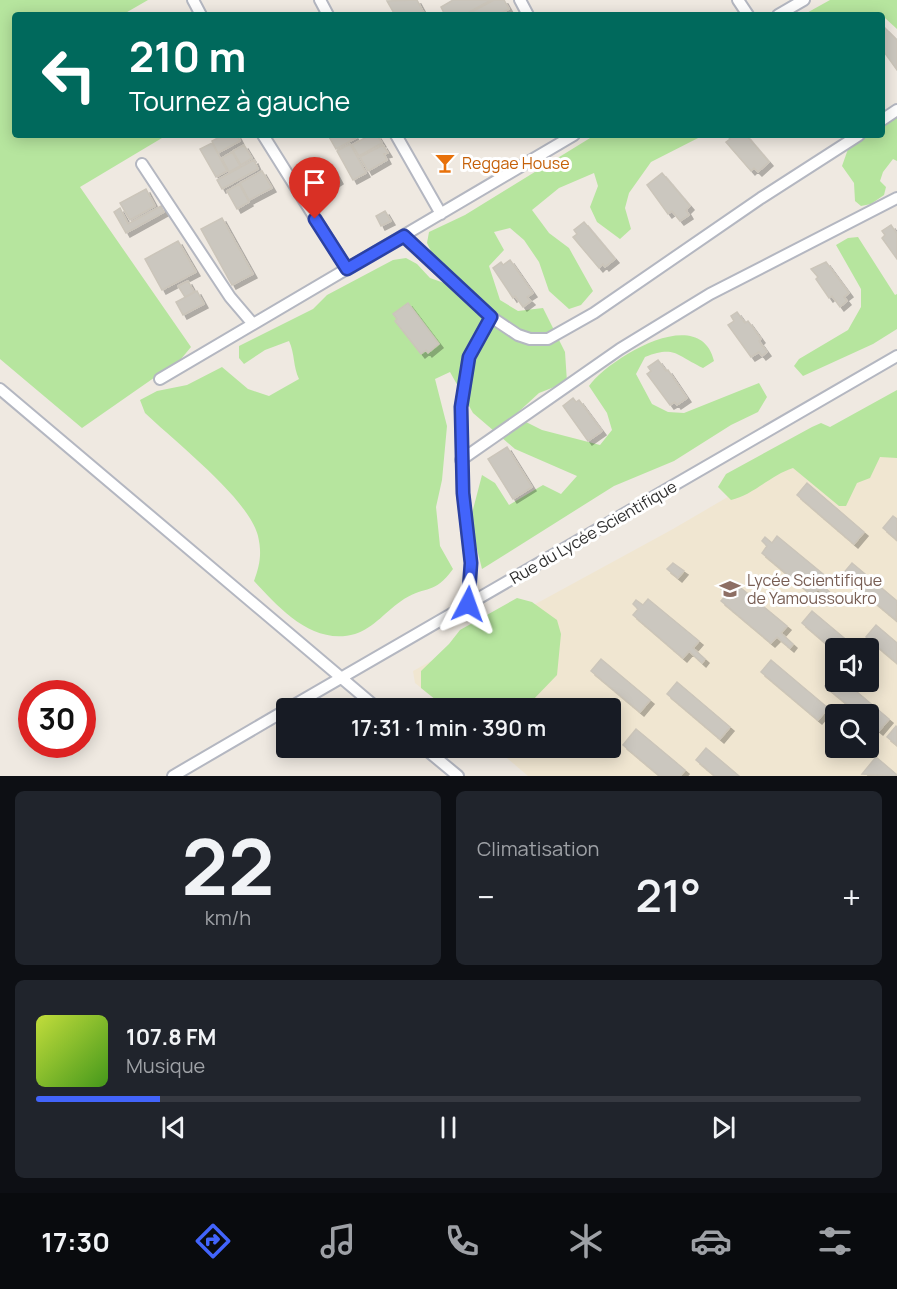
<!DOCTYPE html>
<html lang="fr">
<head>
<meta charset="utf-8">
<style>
	:root { --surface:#171b24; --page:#20242c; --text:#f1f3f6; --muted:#9ea1a6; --line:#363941; --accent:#4264fb }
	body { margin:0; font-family:Manrope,sans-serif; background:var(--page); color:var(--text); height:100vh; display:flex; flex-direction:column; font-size:22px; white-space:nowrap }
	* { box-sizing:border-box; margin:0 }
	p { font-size:20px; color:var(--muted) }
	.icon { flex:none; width:33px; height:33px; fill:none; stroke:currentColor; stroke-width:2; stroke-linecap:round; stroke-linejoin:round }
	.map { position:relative; height:776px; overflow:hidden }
	.details { display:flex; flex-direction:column; gap:15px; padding:15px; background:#0d0f14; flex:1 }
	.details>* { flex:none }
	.banner { position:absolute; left:12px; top:12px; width:873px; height:126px; border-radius:6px; box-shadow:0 3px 15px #0003; background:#00695c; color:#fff; overflow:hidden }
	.controls { position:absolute; left:825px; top:638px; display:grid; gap:12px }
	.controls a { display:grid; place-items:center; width:54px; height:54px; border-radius:6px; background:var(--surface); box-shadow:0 3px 15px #0003; font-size:30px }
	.speed { position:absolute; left:18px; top:680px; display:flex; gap:12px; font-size:30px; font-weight:700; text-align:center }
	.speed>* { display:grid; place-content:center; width:78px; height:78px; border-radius:50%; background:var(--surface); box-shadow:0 3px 15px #0003; line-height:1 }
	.speed .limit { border:9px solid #d22; background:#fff; color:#111 }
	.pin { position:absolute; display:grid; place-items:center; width:51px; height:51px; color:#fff; margin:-62px -26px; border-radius:50% 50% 50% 0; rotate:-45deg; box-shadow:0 0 6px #0007 }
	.pin .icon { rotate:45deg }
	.me { position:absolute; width:66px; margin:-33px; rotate:4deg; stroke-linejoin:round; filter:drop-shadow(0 0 4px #0008) }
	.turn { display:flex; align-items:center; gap:21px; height:126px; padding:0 18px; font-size:27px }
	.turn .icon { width:78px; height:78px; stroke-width:2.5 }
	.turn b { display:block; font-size:42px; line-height:51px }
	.big { font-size:45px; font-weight:600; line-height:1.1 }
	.details .card { flex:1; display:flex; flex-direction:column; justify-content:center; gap:9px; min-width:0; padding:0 21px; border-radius:9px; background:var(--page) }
	.details .dial { align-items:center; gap:0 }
	.dial b { font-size:78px; line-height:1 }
	.song { display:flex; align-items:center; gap:18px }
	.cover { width:72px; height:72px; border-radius:9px; background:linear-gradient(135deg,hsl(70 70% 55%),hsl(100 70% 35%)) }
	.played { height:6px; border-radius:3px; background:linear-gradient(90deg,var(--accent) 15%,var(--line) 15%) }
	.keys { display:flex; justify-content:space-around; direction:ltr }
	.heat { display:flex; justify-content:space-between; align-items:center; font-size:33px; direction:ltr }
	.details .tiles { flex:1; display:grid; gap:15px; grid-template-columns:1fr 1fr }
	.card:last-child { grid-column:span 2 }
	.trip { position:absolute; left:276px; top:698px; width:345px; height:60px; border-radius:6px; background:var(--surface); box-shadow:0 3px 15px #0003; font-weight:600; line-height:60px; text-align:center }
	.menu { display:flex; height:96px; justify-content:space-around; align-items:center; background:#090b0e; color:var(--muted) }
	.menu .icon { width:42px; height:42px }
	.menu .active { color:var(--accent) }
	.menu b { font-size:27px; color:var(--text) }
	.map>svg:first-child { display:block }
</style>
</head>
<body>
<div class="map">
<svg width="897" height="776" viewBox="0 0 897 776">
	<defs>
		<filter id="shadow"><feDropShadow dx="4" dy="4" stdDeviation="0" flood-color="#0004"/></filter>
	</defs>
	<rect width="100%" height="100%" fill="#efe9e1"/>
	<path fill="#f0e6d1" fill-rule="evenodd" d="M897,398V776H528L494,747H610V708H446L415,683L413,671L673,529ZM836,648H868V681H836ZM836,714H868V747H836Z"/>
	<path fill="#b6e59e" d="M0,0H148L122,15H15V135H167L80,187L191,347L181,359L82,428L0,359Z
		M830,0H897V29L885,18L882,20V15H803Z
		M882,79L884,84L883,110L897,117V161L893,159L883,172L880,181L886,187L884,195L871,204L861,206L855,201L854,183L842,166L853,135H882Z
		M595,135H704L651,162L629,193L625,208L631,229L620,239L597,222L590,207L598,186L594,173L559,188L532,210L549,233L569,248L593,291L581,305L569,309L549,291L539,262L524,240L510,228L494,232L504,250L489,266L500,300L518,311L543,308L565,352L567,382L539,393L514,416L542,430L600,445L612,430L607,413L589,386C608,359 700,302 714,361L703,368C677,356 675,345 645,357L636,374L652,404L668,412L684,413L759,383L767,397L758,412L731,425L674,461L614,486L482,569L470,521L482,475L495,483L509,505L543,485L561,494L577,476L515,449L473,413L450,372L435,379L447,426L442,480L436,507L440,546L453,569C434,595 427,585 404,599C387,610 374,628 355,634C313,646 279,608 254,581C260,565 262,553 258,536C249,499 174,441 145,413L140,400L157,391L187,385L222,367L248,389L269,396L299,379C293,367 295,354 289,341L265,350L244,364L239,358V346L313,309L327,295L393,260L406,258L417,264L430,278L447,284L451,274L434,257L427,243L429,232L465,215Z
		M848,238L858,237L895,295L897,294V329L873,344L803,376L794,366L799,359L848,330L861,307V289L836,245Z
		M897,390V458L880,457L870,478L857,483L846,506H839L793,468C771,475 753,495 731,500L718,487L726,474L812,427L821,423L830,427Z
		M517,598L532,602L557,620L561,634L557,675L531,702L532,708H446L421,688V671L449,644L460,630Z"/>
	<path fill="#cbc7bf" stroke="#cbc5ba" stroke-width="1.5" filter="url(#shadow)" d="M417,0L425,15H395L387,1Z
		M453,0H491L464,15H445L441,7Z
		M494,0H504L509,9L498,15H466Z
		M885,28L897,40V70L882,49V30Z
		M223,135H237L240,141L218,153L212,141Z
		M328,135H354L356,138L336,149Z
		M370,135H377L382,143L359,156L352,145Z
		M727,135H746L769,162L758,172L754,168L751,171L726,142L730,139Z
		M212,143L227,171L216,177L200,149Z
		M350,144L366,173L353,180L337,151Z
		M244,145L252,158L241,165L233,151Z
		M383,145L388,153L384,154L387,160L368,171L360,157Z
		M232,152L240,166L229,172L222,158Z
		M254,160L258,169L222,189L217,180Z
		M320,162L324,169L331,165L339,180L317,194L306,170Z
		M262,171L272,188L249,200L240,183Z
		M662,173L690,206L686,210L689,215L680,221L672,211L668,214L647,185Z
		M239,184L249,202L237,209L227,191Z
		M146,189L155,206L130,220L120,203Z
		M161,206L164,212L126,233L114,212L120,208L128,224Z
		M385,211L391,221L381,226L376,216Z
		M222,218L253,274L232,285L201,229Z
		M584,222L615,259L605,267L603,264L599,268L573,237L577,234L574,230Z
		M891,225L897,234V259L882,238L885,235L882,231Z
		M178,241L196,272L162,290L145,259Z
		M510,260L533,293L527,297L531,301L523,307L515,296L513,298L493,268L501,262L503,265Z
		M826,262L849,293L844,297L847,301L840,307L832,296L829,298L816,279L818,277L811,269Z
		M188,281L194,292L185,297L178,286Z
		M197,291L204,304L183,315L176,302Z
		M408,303L439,344L428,353L426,350L421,354L395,321L397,319L393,314Z
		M737,312L745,323L748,321L761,339L759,341L767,352L762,356L759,352L751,357L728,325L734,321L731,316Z
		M658,360L666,371L668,370L687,398L677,405L675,402L670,405L647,374L651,371L648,367Z
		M573,398L576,402L579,400L602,431L588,441L563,406Z
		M507,447L532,487L513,499L488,459Z
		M807,483L864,532L854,544L797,495Z
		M893,516L897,519V540L883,528Z
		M777,536L828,578L822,585L834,596L831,600L818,589L812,595L762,553L767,546L762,541L765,537L772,543Z
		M673,563L684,571L678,578L667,569Z
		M852,563L897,601L896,620L842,575Z
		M736,584L787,626L781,633L793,644L790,648L777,637L771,643L721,601L727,594L721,589L724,585L731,591Z
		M648,599L699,641L693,648L705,659L702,663L689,651L683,658L633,615L638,609L633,604L636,600L643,605Z
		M812,611L856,648H836V652L802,623Z
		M876,625L897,643V663L866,637Z
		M601,659L650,700L640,712L591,671Z
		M771,660L828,708L818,720L761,672Z
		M835,674L836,681H844L889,719L879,731L868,722V714H859L825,686Z
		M677,682L730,727L720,739L667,694Z
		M896,726L897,727V745L887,737Z
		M636,729L685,770L680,776H660L623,745Z
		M706,748L739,776H715L696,760Z
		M876,757L897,775V776L862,774Z"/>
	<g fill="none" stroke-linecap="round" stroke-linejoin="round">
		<g stroke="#b4b7c1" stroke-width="14">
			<path id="minor" d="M193,0L201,15
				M320,0L328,15
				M520,0L528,15
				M738,0L748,15
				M778,15L804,0
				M882,120L897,110
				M263,135L347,269
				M396,135L441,214
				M142,164L230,297L253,324
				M403,236L491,317L518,335L530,339H548L594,313L761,198L859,135
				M160,379L574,135
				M0,389L377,708
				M461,460L620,349L710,294L897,198
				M468,604L471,563L463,493L461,407L469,357L491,317
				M289,708L897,356
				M423,747L458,776
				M173,776L286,710"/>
		</g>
		<use href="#minor" stroke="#fff" stroke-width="10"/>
	</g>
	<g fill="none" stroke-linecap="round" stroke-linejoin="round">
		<g stroke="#2b41a3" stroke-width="15">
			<path id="route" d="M315,219L347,269L404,236L491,317L469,357L461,407L463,493L471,563L468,604"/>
		</g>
		<use href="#route" stroke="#4264fb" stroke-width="10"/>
	</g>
	<defs>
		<g id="bar-bare" transform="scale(1.62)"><path d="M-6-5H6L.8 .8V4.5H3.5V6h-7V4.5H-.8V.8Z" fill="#e8710a" stroke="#fff" stroke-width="2.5" paint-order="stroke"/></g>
		<g id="school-bare" transform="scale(1.62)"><path d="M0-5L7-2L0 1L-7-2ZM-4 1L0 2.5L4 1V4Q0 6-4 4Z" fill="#8d6e63" stroke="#fff" stroke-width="2.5" paint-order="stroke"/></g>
	</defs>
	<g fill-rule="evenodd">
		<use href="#bar-bare" x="445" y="163"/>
		<use href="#school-bare" x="730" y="589"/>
	</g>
	<g text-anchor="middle" stroke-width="6" stroke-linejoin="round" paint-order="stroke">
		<g font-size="16" fill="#c56008" stroke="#fff" text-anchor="start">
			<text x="462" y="169">Reggae House</text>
		</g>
		<g font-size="16" fill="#2e2e2e" stroke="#fff">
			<text transform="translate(593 532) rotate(-30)" y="6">Rue du Lycée Scientifique</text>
		</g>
		<g font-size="16" fill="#785e54" stroke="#fff" text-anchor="start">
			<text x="747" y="586">Lycée Scientifique<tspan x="747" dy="18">de Yamoussoukro</tspan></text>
		</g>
	</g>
</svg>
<div class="controls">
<a><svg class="icon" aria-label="sound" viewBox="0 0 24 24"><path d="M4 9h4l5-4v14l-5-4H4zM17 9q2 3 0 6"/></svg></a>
<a><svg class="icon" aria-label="search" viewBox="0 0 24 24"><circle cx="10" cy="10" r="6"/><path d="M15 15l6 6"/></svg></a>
</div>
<div class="speed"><div class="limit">30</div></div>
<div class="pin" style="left:315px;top:219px;background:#d93025"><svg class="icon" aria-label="arrive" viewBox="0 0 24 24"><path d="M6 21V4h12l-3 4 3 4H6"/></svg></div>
<svg class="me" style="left:468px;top:604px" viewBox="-20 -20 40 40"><path d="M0-17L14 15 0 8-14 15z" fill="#4264fb" stroke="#fff" stroke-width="4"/></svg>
<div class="trip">17:31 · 1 min · 390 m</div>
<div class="banner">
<div class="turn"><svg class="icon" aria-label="left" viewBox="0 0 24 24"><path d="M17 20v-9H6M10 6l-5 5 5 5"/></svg><div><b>210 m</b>Tournez à gauche</div></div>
</div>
</div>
<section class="details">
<div class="tiles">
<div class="card dial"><b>22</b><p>km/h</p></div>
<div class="card"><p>Climatisation</p>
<div class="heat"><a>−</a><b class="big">21°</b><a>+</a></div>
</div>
<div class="card">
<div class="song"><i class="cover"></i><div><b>107.8 FM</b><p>Musique</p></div></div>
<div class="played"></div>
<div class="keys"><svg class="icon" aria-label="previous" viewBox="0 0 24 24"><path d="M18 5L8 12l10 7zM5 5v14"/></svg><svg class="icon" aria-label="pause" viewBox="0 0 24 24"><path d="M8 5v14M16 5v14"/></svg><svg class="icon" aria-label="next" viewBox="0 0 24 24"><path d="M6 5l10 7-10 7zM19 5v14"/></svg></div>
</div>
</div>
</section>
<nav class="menu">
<b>17:30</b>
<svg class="icon active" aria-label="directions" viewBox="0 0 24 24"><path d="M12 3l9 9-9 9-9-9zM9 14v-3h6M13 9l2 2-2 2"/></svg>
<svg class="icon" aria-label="music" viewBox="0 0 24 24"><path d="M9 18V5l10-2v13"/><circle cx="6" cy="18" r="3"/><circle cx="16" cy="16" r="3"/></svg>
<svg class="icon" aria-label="phone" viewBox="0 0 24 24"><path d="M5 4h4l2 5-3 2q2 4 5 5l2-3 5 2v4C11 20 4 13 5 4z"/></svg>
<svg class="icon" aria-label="climate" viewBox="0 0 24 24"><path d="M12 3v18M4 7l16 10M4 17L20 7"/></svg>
<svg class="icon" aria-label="car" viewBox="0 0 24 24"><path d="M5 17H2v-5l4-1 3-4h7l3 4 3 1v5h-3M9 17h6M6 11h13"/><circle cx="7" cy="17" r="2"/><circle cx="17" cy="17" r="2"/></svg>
<svg class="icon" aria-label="filters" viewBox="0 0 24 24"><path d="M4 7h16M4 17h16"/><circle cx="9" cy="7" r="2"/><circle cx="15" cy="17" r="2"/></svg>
</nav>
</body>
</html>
